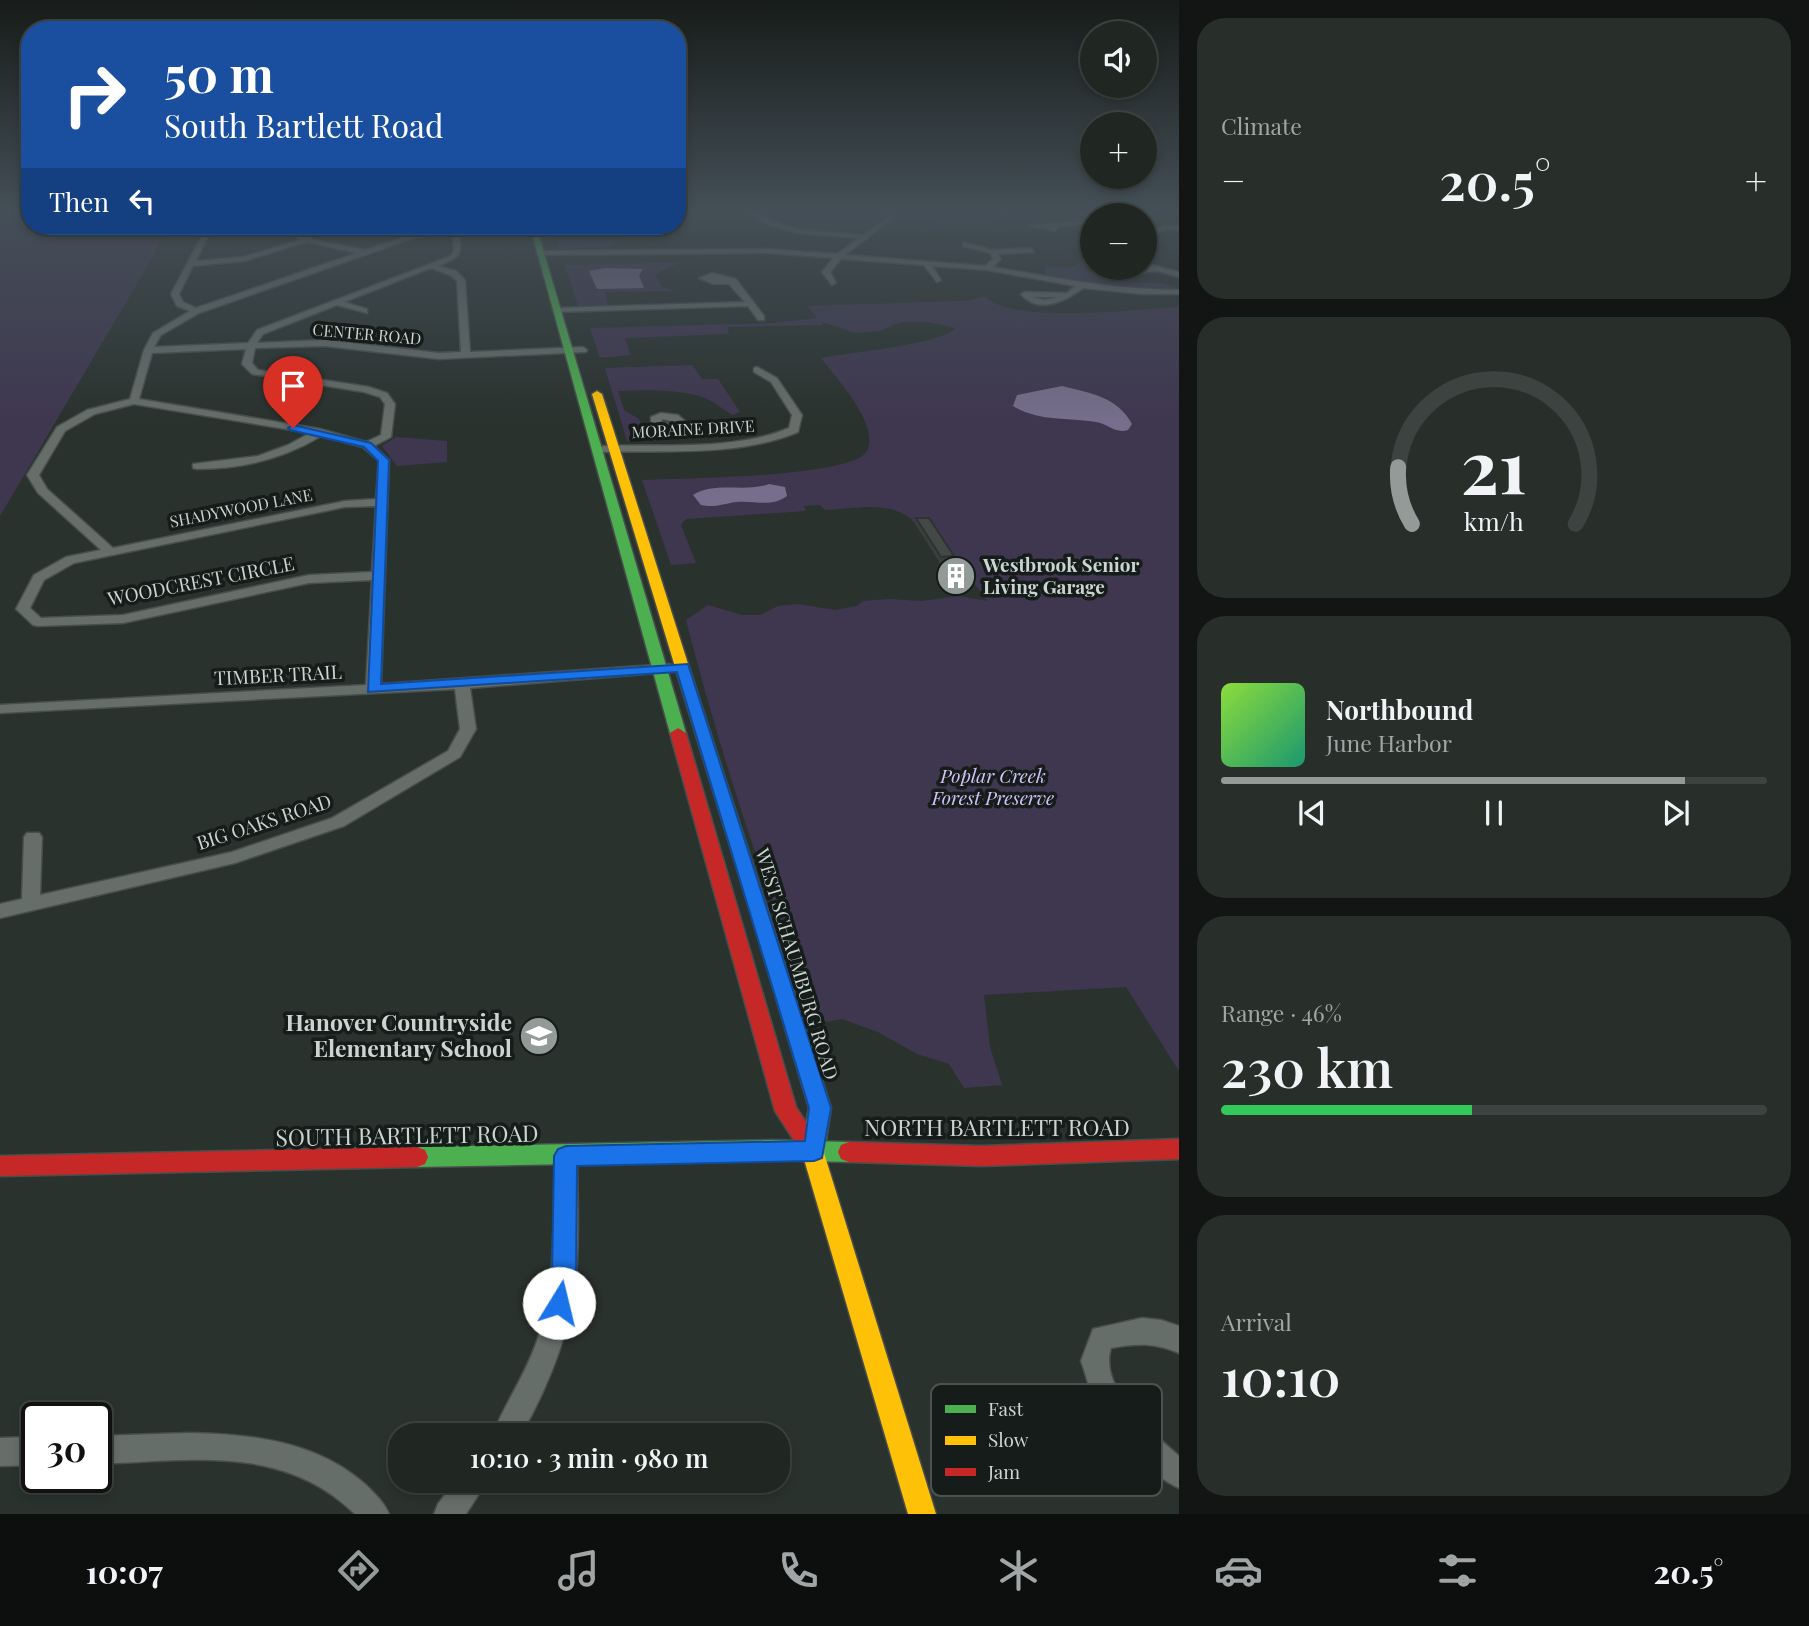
<!DOCTYPE html>
<html lang="en">
<head>
<meta charset="utf-8">
<style>
	:root { --surface:#202622; --page:#282e2a; --text:#f1f3f6; --muted:#a2a5a5; --line:#3d4340; --accent:#929b97 }
	body { margin:0; font-family:"Playfair Display",serif; background:var(--page); color:var(--text); height:100vh; display:flex; flex-direction:column; font-size:26px; white-space:nowrap }
	* { box-sizing:border-box; margin:0 }
	p { font-size:23px; color:var(--muted) }
	.icon { flex:none; width:38px; height:38px; fill:none; stroke:currentColor; stroke-width:2; stroke-linecap:round; stroke-linejoin:round }
	.map { position:relative; flex:1; overflow:hidden }
	.details { display:flex; flex-direction:column; gap:18px; padding:18px; background:#121513; width:630px }
	.details>* { flex:none }
	.hud { position:absolute; left:21px; top:21px; width:665px; height:214px; border-radius:28px; box-shadow:0 4px 10px #0003,0 0 0 2px var(--line); background:#1a4fa0; color:#fff; overflow:hidden }
	.fabs { position:absolute; left:1080px; top:21px; display:grid; gap:14px }
	.fabs a { display:grid; place-items:center; width:77px; height:77px; border-radius:50%; background:var(--surface); box-shadow:0 4px 10px #0003,0 0 0 2px var(--line); font-size:35px }
	.speed { position:absolute; left:21px; top:1402px; display:flex; gap:14px; font-size:35px; font-weight:700; text-align:center }
	.speed>* { display:grid; place-content:center; width:91px; height:91px; border-radius:50%; background:var(--surface); box-shadow:0 4px 10px #0003,0 0 0 2px var(--line); line-height:1 }
	.speed .limit { border:4px solid #111; border-radius:10px; background:#fff; color:#111 }
	.pin { position:absolute; display:grid; place-items:center; width:60px; height:60px; color:#fff; margin:-72px -30px; border-radius:50% 50% 50% 0; rotate:-45deg; box-shadow:0 0 7px #0007 }
	.pin .icon { rotate:45deg }
	.me { position:absolute; width:77px; margin:-38px; rotate:9deg; stroke-linejoin:round; filter:drop-shadow(0 0 5px #0008) }
	.turn { display:flex; align-items:center; gap:24px; height:147px; padding:0 28px; font-size:32px }
	.turn .icon { width:91px; height:91px; stroke-width:2.5 }
	.turn b { display:block; font-size:49px; line-height:60px }
	.then { display:flex; align-items:center; height:66px; padding:0 28px; background:#0003; gap:14px; font-size:26px }
	.big { font-size:52px; font-weight:600; line-height:1.1 }
	.details .widget { flex:1; display:flex; flex-direction:column; justify-content:center; gap:10px; min-width:0; padding:0 24px; border-radius:28px; background:var(--page) }
	.details .dial { align-items:center; gap:0 }
	.dial svg { height:182px; overflow:visible; fill:none; stroke:var(--line); stroke-width:7; stroke-linecap:round; text-anchor:middle }
	.dial text { fill:var(--text); stroke:none }
	.song { display:flex; align-items:center; gap:21px }
	.cover { width:84px; height:84px; border-radius:10px; background:linear-gradient(135deg,hsl(90 70% 55%),hsl(160 70% 35%)) }
	.played { height:7px; border-radius:4px; background:linear-gradient(90deg,var(--accent) 85%,var(--line) 85%) }
	.keys { display:flex; justify-content:space-around; direction:ltr }
	.heat { display:flex; justify-content:space-between; align-items:center; font-size:38px; direction:ltr }
	.charge { height:10px; border-radius:5px; background:linear-gradient(90deg,#34c759 46%,var(--line) 0) }
	.trip { position:absolute; left:388px; top:1423px; width:402px; height:70px; border-radius:28px; background:var(--surface); box-shadow:0 4px 10px #0003,0 0 0 2px var(--line); font-weight:600; line-height:70px; text-align:center }
	.menu { display:flex; height:112px; justify-content:space-around; align-items:center; background:#0d0f0e; color:var(--muted) }
	.menu .icon { width:49px; height:49px }
	.menu .selected { color:var(--accent) }
	.menu b { font-size:32px; color:var(--text) }
	main { display:flex; flex:1; min-height:0 }
	.map>svg:first-child { display:block }
</style>
</head>
<body>
<main>
<div class="map">
<svg width="1179" height="1514" viewBox="0 0 1179 1514">
	<rect width="100%" height="100%" fill="#2a322e"/>
	<path fill="#3f3750" d="M8,209H30V226H166L154,255L0,516V215Z
		M926,209C952,209 988,212 1007,234L969,228L921,233L932,219Z
		M600,226L603,234H628L611,247L560,249L554,229Z
		M1082,261L1087,262L1084,268C1099,274 1117,280 1133,282C1151,284 1160,282 1178,288L1120,287L1046,275L1045,267L1074,266Z
		M691,262L678,264L655,274L662,287L677,291L605,292L608,305L578,306L565,265Z
		M985,297C1017,325 1134,309 1179,307V1071L1126,987L984,995L990,1047L1002,1085L964,1088L949,1064L917,1054L878,1032L842,1019L820,1023C766,894 721,757 686,620L708,605L742,615H760L778,606L798,604L835,610L857,606L863,601L889,599L921,601L959,596L987,601L930,521L914,522C893,499 853,509 825,510L820,505L804,506L806,511L686,519L681,525L696,563L671,565L642,480C677,478 853,478 867,451C880,424 836,378 821,358C846,353 944,344 955,328L927,322H900L881,331L856,333L822,322L823,325L727,327L729,334L625,338L631,355L600,358L590,328L773,323L817,318L807,306L964,301Z
		M692,365L702,379H718L740,412L733,415C723,410 715,402 705,398C679,389 645,390 618,391L624,410L639,419L642,426L655,431L658,440L627,441L605,368Z
		M396,437L447,441V462L397,466L382,446Z"/>
	<path fill="#766e8c" d="M605,268L643,269L639,275L644,288L597,289L589,271Z
		M1062,386C1089,393 1117,396 1132,424L1128,430C1115,434 1108,424 1096,422C1067,417 1040,422 1013,406L1017,395Z
		M769,484L785,487L787,496C771,508 755,500 736,502C723,504 714,508 701,505L693,495C715,481 745,493 769,484Z"/>
	<g fill="none" stroke-linecap="round" stroke-linejoin="round">
		<g stroke="#474e4b" stroke-width="3">
			<path id="street" d="M745,209C758,209 772,222 786,226C811,233 838,232 864,235L888,217L881,209H888L894,218L845,255L985,266L993,259L990,253L963,246V242L993,250L1031,248L1034,252L998,254L1001,259L993,267C1055,278 1116,290 1179,290V294H1142L1083,288C1066,301 1038,315 1021,294L1025,292L1067,293L1075,286L987,270L932,266L941,280L937,282L924,265L841,259L830,272L836,283L832,285L822,272L833,258L768,253L540,255L536,253L540,251L768,249L837,254L859,238C820,234 775,238 745,209ZM1032,297H1058L1045,300Z
				M832,209H846L835,212Z
				M984,209H1012L1004,214Z
				M1073,209H1081L1092,215V223L1059,226L1056,231L1029,226L1089,219Z
				M1114,209H1142L1117,211Z
				M207,226H213L196,261L243,257L300,240L285,226H292L296,231L314,240L365,250L414,234L452,226H565L562,228L459,231C462,256 461,257 438,266L456,271L465,280L470,352L583,347L587,350L586,352L439,359L325,346L255,348L252,363L258,370L369,387L387,393L395,404L391,437L374,446L389,460L381,684L670,664L677,668L670,672L470,688L476,729L460,757L344,826L235,863L0,918V904L22,899L24,837L27,833H39L42,837L40,895L232,852L332,818L448,751L460,729L455,689L0,713V705L366,685L372,580L309,583L123,623L38,626L33,625L16,609L34,575L66,557L101,550L38,493L27,475L57,427L87,410L130,399L144,350L153,333L190,311L177,306L171,294ZM452,232L454,250L451,256L257,330L248,343L154,347L161,335L199,313L417,237ZM307,242L357,253L196,308L183,302L179,294L193,266L244,261ZM431,268L450,275L457,281L461,352L439,353L325,340L257,343L263,334L337,305L367,313V309L344,302ZM246,349L242,364L252,374L364,392L380,397L385,404L381,435L366,442L320,429L139,399L152,353ZM134,404L310,433L288,445L258,456L193,464V468L197,469C242,469 283,459 321,436L363,447L379,461L376,499L345,501L113,548L47,489L39,475L65,431L95,414ZM376,506L372,572L309,575L123,615L41,618L30,608L44,580L74,563L345,507Z
				M1164,226H1179V230L1167,229L1144,239V234Z
				M1148,264L1179,272V277L1158,271L1140,273L1119,268L1148,267Z
				M713,273L736,279L764,316V320H758L748,306L557,312L553,310L557,308L745,302L729,284H713L699,278Z
				M757,367L777,378L802,415L798,432C738,457 666,450 603,452L598,449L603,446C661,444 735,451 789,428L792,415L771,382L754,372V368Z
				M661,413L678,415L686,422L670,430L651,426V417ZM663,419L674,422L669,424L660,422Z
				M566,1146L574,1149L577,1156C577,1195 580,1235 576,1274C571,1331 549,1385 521,1435H492C506,1402 527,1372 538,1338C557,1279 553,1217 555,1156L558,1149Z
				M1142,1318L1161,1320L1179,1326V1353C1155,1343 1137,1343 1111,1348C1098,1388 1152,1432 1179,1456V1488C1153,1477 1115,1437 1100,1413C1091,1398 1087,1377 1081,1361L1093,1329Z
				M189,1433C252,1434 317,1441 366,1485C375,1494 384,1502 389,1514H355C283,1443 189,1461 96,1464V1436Z
				M37,1437V1465L0,1466V1438Z
				M456,1480H488L466,1514H434L438,1504Z"/>
		</g>
		<g stroke="#474e4b" stroke-width="3">
			<path id="fast" d="M530,226H536L686,733L683,736L678,738L670,733Z
				M771,1140L849,1142L857,1145L860,1152L857,1159L849,1162L771,1160L417,1167L409,1164L406,1157L409,1150L417,1147Z"/>
		</g>
		<g stroke="#474e4b" stroke-width="3">
			<path id="slow" d="M597,391L602,394L690,670L688,673H678L676,670L592,394Z
				M763,917L770,919L772,924L831,1108L824,1153L936,1514H908L801,1149L809,1108L754,924L756,919Z"/>
		</g>
		<g stroke="#474e4b" stroke-width="3">
			<path id="jam" d="M683,666L690,670L772,924L770,929L763,931L756,929L754,924L676,670Z
				M678,728L686,733L796,1107L823,1149L820,1156L812,1159L804,1156L775,1111L670,733Z
				M1179,1139V1159L982,1166L849,1162L841,1159L838,1152L841,1145L849,1142L982,1146Z
				M417,1147L425,1150L428,1157L425,1164L417,1167L0,1176V1156Z"/>
		</g>
		<use href="#street" fill="#666e6a" fill-rule="evenodd"/>
		<use href="#fast" fill="#4caf50" fill-rule="evenodd"/>
		<use href="#slow" fill="#ffc107" fill-rule="evenodd"/>
		<use href="#jam" fill="#c62828" fill-rule="evenodd"/>
	</g>
	<path fill="#393f3c" d="M916,518L954,556L953,560L970,579L969,585L956,586L944,567V563H940L915,524Z"/>
	<path fill="#424946" stroke="#2e3331" stroke-width="2" d="M916,518H929L954,556L941,557Z
		M957,560L970,579L958,580L945,561Z"/>
	<linearGradient id="sky" x2="0" y2="1"><stop stop-color="#171c19"/><stop offset="0.5" stop-color="#444f57"/><stop offset="1" stop-color="#444f57" stop-opacity="0"/></linearGradient>
	<rect width="1179" height="421" fill="url(#sky)"/>
	<path fill="#1a73e8" stroke="#114b97" stroke-width="2" d="M293,425L371,443L389,460L381,684L688,664L831,1108L822,1158L814,1161L577,1166L576,1275L568,1311L559,1315L550,1311L546,1303L552,1275L554,1156L558,1149L566,1146L805,1141L809,1108L677,672L368,692L378,461L364,447L290,430L288,428Z"/>
	<defs>
		<g id="building-disc" transform="scale(2.0125)"><circle r="9.5" fill="#929b97" stroke="#151c19"/><path d="M-4-6H4V6H1V3H-1V6H-4ZM-2.5-4.3h1.7v1.8h-1.7ZM.8-4.3h1.7v1.8H.8ZM-2.5-1h1.7V.8h-1.7ZM.8-1h1.7V.8H.8Z" fill="#fff"/></g>
		<g id="school-disc" transform="scale(2.0125)"><circle r="9.5" fill="#929b97" stroke="#151c19"/><path d="M0-5L7-2L0 1L-7-2ZM-4 1L0 2.5L4 1V4Q0 6-4 4Z" fill="#fff"/></g>
	</defs>
	<g fill-rule="evenodd">
		<use href="#building-disc" x="956" y="576"/>
		<use href="#school-disc" x="539" y="1036"/>
	</g>
	<g text-anchor="middle" stroke-width="7" stroke-linejoin="round" paint-order="stroke">
		<g font-size="16" fill="#cad4d0" stroke="#151c19">
			<text transform="translate(367 334) rotate(5)" y="6">CENTER ROAD</text>
			<text transform="translate(693 429) rotate(-3)" y="6">MORAINE DRIVE</text>
			<text transform="translate(241 508) rotate(-11)" y="6">SHADYWOOD LANE</text>
		</g>
		<g font-size="19" font-weight="bold" fill="#cad4d0" stroke="#151c19" text-anchor="start">
			<text x="983" y="572">Westbrook Senior<tspan x="983" dy="22">Living Garage</tspan></text>
		</g>
		<g font-size="19" fill="#cad4d0" stroke="#151c19">
			<text transform="translate(201 581) rotate(-11)" y="7">WOODCREST CIRCLE</text>
			<text transform="translate(278 675) rotate(-3)" y="7">TIMBER TRAIL</text>
			<text transform="translate(264 822) rotate(-18)" y="7">BIG OAKS ROAD</text>
			<text transform="translate(797 964) rotate(73)" y="7">WEST SCHAUMBURG ROAD</text>
		</g>
		<g font-size="19" font-style="italic" fill="#d2c0fa" stroke="#151c19">
			<text x="993" y="783">Poplar Creek<tspan x="993" dy="22">Forest Preserve</tspan></text>
		</g>
		<g font-size="23" font-weight="bold" fill="#cad4d0" stroke="#151c19" text-anchor="end">
			<text x="512" y="1031">Hanover Countryside<tspan x="512" dy="26">Elementary School</tspan></text>
		</g>
		<g font-size="23" fill="#cad4d0" stroke="#151c19">
			<text x="997" y="1136">NORTH BARTLETT ROAD</text>
			<text transform="translate(407 1136) rotate(-1)" y="8">SOUTH BARTLETT ROAD</text>
		</g>
	</g>
	<rect x="931" y="1384" width="231" height="112" rx="10" fill="#151c19" stroke="#4b5350" stroke-width="2"/>
	<rect x="945" y="1405" width="31" height="8" fill="#4caf50"/>
	<rect x="945" y="1436" width="31" height="9" fill="#ffc107"/>
	<rect x="945" y="1468" width="31" height="8" fill="#c62828"/>
	<g font-size="19" fill="#cad4d0">
		<text x="988" y="1416">Fast</text>
		<text x="988" y="1447">Slow</text>
		<text x="988" y="1479">Jam</text>
	</g>
</svg>
<div class="fabs">
<a><svg class="icon" aria-label="sound" viewBox="0 0 24 24"><path d="M4 9h4l5-4v14l-5-4H4zM17 9q2 3 0 6"/></svg></a>
<a>+</a>
<a>−</a>
</div>
<div class="speed"><div class="limit">30</div></div>
<div class="pin" style="left:293px;top:428px;background:#d93025"><svg class="icon" aria-label="arrive" viewBox="0 0 24 24"><path d="M6 21V4h12l-3 4 3 4H6"/></svg></div>
<svg class="me" style="left:559px;top:1303px" viewBox="-20 -20 40 40"><circle r="19" fill="#fff"/><path d="M0-13L10 11 0 6-10 11z" fill="#1a73e8"/></svg>
<div class="trip">10:10 · 3 min · 980 m</div>
<div class="hud">
<div class="turn"><svg class="icon" aria-label="right" viewBox="0 0 24 24"><path d="M7 20v-9h11M14 6l5 5-5 5"/></svg><div><b>50 m</b>South Bartlett Road</div></div>
<div class="then">Then<svg class="icon" aria-label="left" viewBox="0 0 24 24"><path d="M17 20v-9H6M10 6l-5 5 5 5"/></svg></div>
</div>
</div>
<section class="details">
<div class="widget"><p>Climate</p>
<div class="heat"><a>−</a><b class="big">20.5°</b><a>+</a></div>
</div>
<div class="widget dial"><svg viewBox="0 0 100 80">
<path d="M14 69A42 42 0 1 1 86 69"/>
<path d="M14 69A42 42 0 0 1 8 44" stroke="#929b97"/>
<text x="50" y="56" font-size="32" font-weight="700">21</text>
<text x="50" y="72" font-size="11">km/h</text>
</svg></div>
<div class="widget">
<div class="song"><i class="cover"></i><div><b>Northbound</b><p>June Harbor</p></div></div>
<div class="played"></div>
<div class="keys"><svg class="icon" aria-label="previous" viewBox="0 0 24 24"><path d="M18 5L8 12l10 7zM5 5v14"/></svg><svg class="icon" aria-label="pause" viewBox="0 0 24 24"><path d="M8 5v14M16 5v14"/></svg><svg class="icon" aria-label="next" viewBox="0 0 24 24"><path d="M6 5l10 7-10 7zM19 5v14"/></svg></div>
</div>
<div class="widget"><p>Range · 46%</p><b class="big">230 km</b><div class="charge"></div></div>
<div class="widget"><p>Arrival</p><b class="big">10:10</b></div>
</section>
</main>
<nav class="menu">
<b>10:07</b>
<svg class="icon selected" aria-label="directions" viewBox="0 0 24 24"><path d="M12 3l9 9-9 9-9-9zM9 14v-3h6M13 9l2 2-2 2"/></svg>
<svg class="icon" aria-label="music" viewBox="0 0 24 24"><path d="M9 18V5l10-2v13"/><circle cx="6" cy="18" r="3"/><circle cx="16" cy="16" r="3"/></svg>
<svg class="icon" aria-label="phone" viewBox="0 0 24 24"><path d="M5 4h4l2 5-3 2q2 4 5 5l2-3 5 2v4C11 20 4 13 5 4z"/></svg>
<svg class="icon" aria-label="climate" viewBox="0 0 24 24"><path d="M12 3v18M4 7l16 10M4 17L20 7"/></svg>
<svg class="icon" aria-label="car" viewBox="0 0 24 24"><path d="M5 17H2v-5l4-1 3-4h7l3 4 3 1v5h-3M9 17h6M6 11h13"/><circle cx="7" cy="17" r="2"/><circle cx="17" cy="17" r="2"/></svg>
<svg class="icon" aria-label="filters" viewBox="0 0 24 24"><path d="M4 7h16M4 17h16"/><circle cx="9" cy="7" r="2"/><circle cx="15" cy="17" r="2"/></svg>
<b>20.5°</b>
</nav>
</body>
</html>
